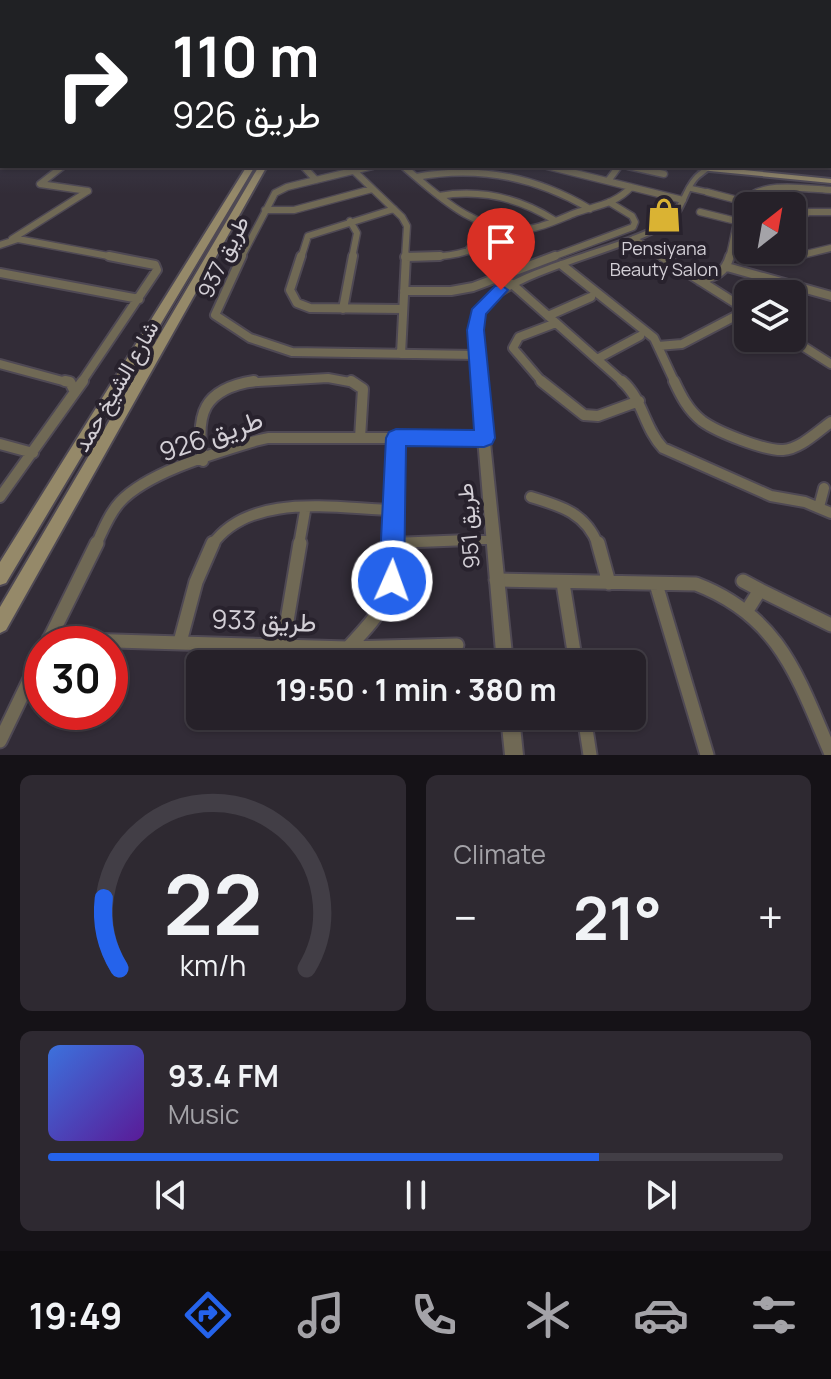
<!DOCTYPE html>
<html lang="en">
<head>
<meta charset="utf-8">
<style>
	:root { --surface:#262129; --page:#2e2931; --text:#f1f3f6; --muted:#a4a3a8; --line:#423e46; --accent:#2563eb }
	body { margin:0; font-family:Manrope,Vazirmatn,sans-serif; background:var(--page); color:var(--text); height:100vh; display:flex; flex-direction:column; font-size:30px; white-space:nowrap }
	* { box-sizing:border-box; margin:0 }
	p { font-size:26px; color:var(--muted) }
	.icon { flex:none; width:44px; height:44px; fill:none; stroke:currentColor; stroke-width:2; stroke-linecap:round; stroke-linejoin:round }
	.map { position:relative; height:755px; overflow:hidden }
	.details { display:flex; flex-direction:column; gap:20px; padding:20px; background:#151217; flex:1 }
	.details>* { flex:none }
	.hud { position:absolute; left:0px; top:0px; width:832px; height:168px; box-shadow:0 2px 6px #0004,0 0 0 2px var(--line); background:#202124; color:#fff; overflow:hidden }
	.needle { width:52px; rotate:31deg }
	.buttons { position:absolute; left:734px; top:192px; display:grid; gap:16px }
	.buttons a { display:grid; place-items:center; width:72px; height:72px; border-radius:12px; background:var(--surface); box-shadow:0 2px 6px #0004,0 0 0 2px var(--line); font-size:40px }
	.speed { position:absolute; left:24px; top:626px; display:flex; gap:16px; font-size:40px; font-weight:700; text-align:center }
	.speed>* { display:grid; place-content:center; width:104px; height:104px; border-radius:50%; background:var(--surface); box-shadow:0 2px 6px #0004,0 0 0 2px var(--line); line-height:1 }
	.speed .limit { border:12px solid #d22; background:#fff; color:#111 }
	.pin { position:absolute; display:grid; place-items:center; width:68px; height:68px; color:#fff; margin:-82px -34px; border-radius:50% 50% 50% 0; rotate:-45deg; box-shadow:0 0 8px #0007 }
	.pin .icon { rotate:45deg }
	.me { position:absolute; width:88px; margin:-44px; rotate:2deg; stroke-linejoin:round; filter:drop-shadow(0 0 6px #0008) }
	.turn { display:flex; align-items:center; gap:28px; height:168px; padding:0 40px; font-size:36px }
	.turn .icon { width:104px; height:104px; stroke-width:2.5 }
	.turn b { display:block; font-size:56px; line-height:68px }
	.big { font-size:60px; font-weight:700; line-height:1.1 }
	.details .widget { flex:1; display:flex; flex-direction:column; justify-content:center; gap:12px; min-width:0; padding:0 28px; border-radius:12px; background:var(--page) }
	.details .dial { align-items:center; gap:0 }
	.dial svg { height:208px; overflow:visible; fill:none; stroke:var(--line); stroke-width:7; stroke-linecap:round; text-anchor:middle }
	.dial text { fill:var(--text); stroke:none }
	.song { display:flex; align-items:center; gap:24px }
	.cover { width:96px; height:96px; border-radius:12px; background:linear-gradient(135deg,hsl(220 70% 55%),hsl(270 70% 35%)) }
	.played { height:8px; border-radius:4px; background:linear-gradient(90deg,var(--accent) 75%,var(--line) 75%) }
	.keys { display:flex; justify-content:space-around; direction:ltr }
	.heat { display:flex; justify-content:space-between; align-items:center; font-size:44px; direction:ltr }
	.details .tiles { flex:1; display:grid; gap:20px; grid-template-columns:1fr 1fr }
	.widget:last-child { grid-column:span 2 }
	.trip { position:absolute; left:186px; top:650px; width:460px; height:80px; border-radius:12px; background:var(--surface); box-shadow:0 2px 6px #0004,0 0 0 2px var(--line); font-weight:700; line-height:80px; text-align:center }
	.dock { display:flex; height:128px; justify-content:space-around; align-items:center; background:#0f0d10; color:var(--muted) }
	.dock .icon { width:56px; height:56px }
	.dock .selected { color:var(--accent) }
	.dock b { font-size:36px; color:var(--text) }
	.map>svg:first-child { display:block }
</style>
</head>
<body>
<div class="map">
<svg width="831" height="755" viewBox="0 0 831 755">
	<rect width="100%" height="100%" fill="#322c37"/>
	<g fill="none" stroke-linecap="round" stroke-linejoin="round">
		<g stroke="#4f4954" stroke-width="8">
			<path id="pedestrian-far1" d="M689,188L707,192"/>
		</g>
		<g stroke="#4f4954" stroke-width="12">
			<path id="pedestrian" d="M469,540H493"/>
		</g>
		<g stroke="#4f4954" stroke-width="9">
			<path id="minor-far3" d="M63,166L40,184L88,191
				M303,166L316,180
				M403,166C438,196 478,235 528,229C544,227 560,219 575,213C595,206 616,204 631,187
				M547,166L683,200
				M628,166L664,174
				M354,171L402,217L407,226L405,258
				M416,177C478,165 536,177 590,209
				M608,181L619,166
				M707,192L745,202
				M439,196C480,189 519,198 554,220
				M265,210H294L372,189
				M700,212L740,222
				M792,220L809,212H831
				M350,221L357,233L352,258
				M12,239L88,191
				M634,239L664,258
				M734,241L748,245
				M0,245L18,239L119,258
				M469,249L479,258
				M765,250L798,256L831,248
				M405,257C440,258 479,257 502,227
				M241,258L275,193L287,187L373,166
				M301,258L308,236L394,209
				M550,258L633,227L635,222L632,216L609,202
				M729,258C734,242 736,216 745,202C759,180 809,189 831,190"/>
		</g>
		<g stroke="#4f4954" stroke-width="12">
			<path id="minor-far2" d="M242,256L215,315L250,338L292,352L476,355
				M301,256L290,290L297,303L310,308L402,309
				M477,256L500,277
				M661,256L748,311
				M405,257L440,256
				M562,265L654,338L675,383
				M727,267L831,296
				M0,273L139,299
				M700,281C716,276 725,273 730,256
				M512,284L624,383
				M404,291H451L473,287L555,256
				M343,309L353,256
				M548,316L591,297
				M790,338L831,364
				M658,346L682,344L747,310
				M401,354L406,256
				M597,359L640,336
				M0,364L70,383
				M81,383L157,270L155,265L109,256
				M243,383L328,378L355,383
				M543,383L513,348L519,337L556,323"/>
		</g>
		<g stroke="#4f4954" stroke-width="14">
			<path id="minor-far1" d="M351,381L363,389L360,438
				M541,381L584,415L598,416L639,401
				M622,381C643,399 644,428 663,448L771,496L805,502L831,513
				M674,381C681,396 688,410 702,421C717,432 765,451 783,450C800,449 817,432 831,422
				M75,392L83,381
				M0,444L33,453
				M203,461C195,414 203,389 254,381
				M0,497L75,392L70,382L65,381
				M531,497C561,506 586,513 598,545
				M819,507L824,488
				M393,543L469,540
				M96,545C103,530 109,514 120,502C148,472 216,453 255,441L268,438H484
				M212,545C250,491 337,509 394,510
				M299,545L305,511
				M392,545L396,438"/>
		</g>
		<g stroke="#4f4954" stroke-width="17">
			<path id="minor" d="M393,543H398
				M598,543L609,583
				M496,580L696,584C780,616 798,678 831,754
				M743,581L760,590
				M563,583L576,664
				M656,584L707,755
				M748,609L760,590L831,625
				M49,639L348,648L457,645
				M180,642L196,582L213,543
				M47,644L97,543
				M283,645L300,543
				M348,648C388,605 390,601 392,543
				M584,716L590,755
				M0,741L42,654"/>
		</g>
		<g stroke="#4f4954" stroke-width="4">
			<path id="tertiary" d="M707,167L710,169C706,173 700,176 696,181C685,196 684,215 666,226C624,253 507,274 484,312C477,324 481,342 481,355L513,664H497L471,355C471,342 467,325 474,312C497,269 617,250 661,223C684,209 682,178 707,167Z
				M501,716H519L523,755H505Z"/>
		</g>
		<g stroke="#4f4954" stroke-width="4">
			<path id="secondary" d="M0,115L2,116V120L0,119Z
				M247,166H255L6,583L0,585V562Z
				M259,166H267L6,630L0,633V607Z
				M687,166H726L724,168L831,179V183L710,171Z"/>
		</g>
		<use href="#pedestrian-far1" stroke="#706955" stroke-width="5"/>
		<use href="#pedestrian" stroke="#706955" stroke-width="8"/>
		<use href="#minor-far3" stroke="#706955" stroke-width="6"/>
		<use href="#minor-far2" stroke="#706955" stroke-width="8"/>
		<use href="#minor-far1" stroke="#706955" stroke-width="10"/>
		<use href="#minor" stroke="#706955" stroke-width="13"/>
		<use href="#tertiary" fill="#706955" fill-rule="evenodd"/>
		<use href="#secondary" fill="#958969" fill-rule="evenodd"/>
	</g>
	<linearGradient id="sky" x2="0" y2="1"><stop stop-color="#1c181e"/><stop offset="0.45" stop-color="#494b5e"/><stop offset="1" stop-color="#494b5e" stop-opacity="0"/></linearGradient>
	<rect width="831" height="194" fill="url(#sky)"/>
	<path fill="#2563eb" stroke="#184099" stroke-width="2" d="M501,285L508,290L486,314L484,330L495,438L492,444L484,447L406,446L404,581L401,589L392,593L383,589L379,581L386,438L389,432L396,429L474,430L467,330L472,309L495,286Z"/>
	<defs>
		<g id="shop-bare" transform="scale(2.76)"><path d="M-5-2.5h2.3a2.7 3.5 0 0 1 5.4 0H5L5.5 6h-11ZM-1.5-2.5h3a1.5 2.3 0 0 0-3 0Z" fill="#dab333" stroke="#28222d" stroke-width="2.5" paint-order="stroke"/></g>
	</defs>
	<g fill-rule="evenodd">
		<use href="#shop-bare" x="664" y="215"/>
	</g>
	<g text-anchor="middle" stroke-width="8" stroke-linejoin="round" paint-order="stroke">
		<g font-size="18" fill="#d3cfd6" stroke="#28222d">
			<text x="664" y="255">Pensiyana<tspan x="664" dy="21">Beauty Salon</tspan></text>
		</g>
		<g font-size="22" fill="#d3cfd6" stroke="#28222d">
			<text transform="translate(223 257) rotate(-64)" y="8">طريق 937</text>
			<text transform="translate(116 386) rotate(-60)" y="8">شارع الشيخ حمد</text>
			<text transform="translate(468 526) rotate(-95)" y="8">طريق 951</text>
		</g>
		<g font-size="26" fill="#d3cfd6" stroke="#28222d">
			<text transform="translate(211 436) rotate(-19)" y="9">طريق 926</text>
			<text transform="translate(264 621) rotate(2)" y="9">طريق 933</text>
		</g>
	</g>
</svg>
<div class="buttons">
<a><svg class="needle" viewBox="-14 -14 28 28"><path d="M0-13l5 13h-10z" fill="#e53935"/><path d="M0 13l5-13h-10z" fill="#a4a3a8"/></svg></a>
<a><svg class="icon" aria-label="layers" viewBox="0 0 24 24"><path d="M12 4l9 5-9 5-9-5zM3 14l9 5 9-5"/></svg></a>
</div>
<div class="speed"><div class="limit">30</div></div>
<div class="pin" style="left:501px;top:290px;background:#d93025"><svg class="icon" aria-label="arrive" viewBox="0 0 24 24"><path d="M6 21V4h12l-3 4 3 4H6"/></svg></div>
<svg class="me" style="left:392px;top:581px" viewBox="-20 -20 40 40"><circle r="17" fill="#2563eb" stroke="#fff" stroke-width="3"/><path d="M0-11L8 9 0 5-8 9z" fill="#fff"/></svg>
<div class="trip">19:50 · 1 min · 380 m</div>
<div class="hud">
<div class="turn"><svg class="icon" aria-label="right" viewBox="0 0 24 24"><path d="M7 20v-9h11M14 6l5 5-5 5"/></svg><div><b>110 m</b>طريق 926</div></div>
</div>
</div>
<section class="details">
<div class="tiles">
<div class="widget dial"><svg viewBox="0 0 100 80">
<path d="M14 69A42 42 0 1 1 86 69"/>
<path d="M14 69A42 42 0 0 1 8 42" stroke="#2563eb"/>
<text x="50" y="56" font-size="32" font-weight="700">22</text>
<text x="50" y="72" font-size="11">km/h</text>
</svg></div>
<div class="widget"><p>Climate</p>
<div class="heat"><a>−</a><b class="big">21°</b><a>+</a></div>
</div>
<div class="widget">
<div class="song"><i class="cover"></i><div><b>93.4 FM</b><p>Music</p></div></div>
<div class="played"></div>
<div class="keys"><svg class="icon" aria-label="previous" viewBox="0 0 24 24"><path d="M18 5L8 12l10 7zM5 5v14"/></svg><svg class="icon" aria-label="pause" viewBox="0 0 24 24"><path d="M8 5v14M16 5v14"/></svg><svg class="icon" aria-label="next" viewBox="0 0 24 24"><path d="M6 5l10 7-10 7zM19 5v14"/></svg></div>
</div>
</div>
</section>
<nav class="dock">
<b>19:49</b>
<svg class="icon selected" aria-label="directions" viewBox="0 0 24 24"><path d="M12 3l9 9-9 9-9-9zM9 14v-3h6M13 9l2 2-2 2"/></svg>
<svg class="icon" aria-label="music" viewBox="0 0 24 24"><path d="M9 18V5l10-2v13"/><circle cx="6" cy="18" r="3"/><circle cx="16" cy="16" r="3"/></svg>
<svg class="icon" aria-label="phone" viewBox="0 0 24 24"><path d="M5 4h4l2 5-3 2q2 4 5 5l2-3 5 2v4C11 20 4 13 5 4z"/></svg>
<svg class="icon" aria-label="climate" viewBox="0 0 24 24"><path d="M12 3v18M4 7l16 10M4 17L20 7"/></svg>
<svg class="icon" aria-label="car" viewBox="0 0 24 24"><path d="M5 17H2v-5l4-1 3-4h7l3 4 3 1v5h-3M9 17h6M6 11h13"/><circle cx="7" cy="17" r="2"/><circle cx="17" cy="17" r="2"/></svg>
<svg class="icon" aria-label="filters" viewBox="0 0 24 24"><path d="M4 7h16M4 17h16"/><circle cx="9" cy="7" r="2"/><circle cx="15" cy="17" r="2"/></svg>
</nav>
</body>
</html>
